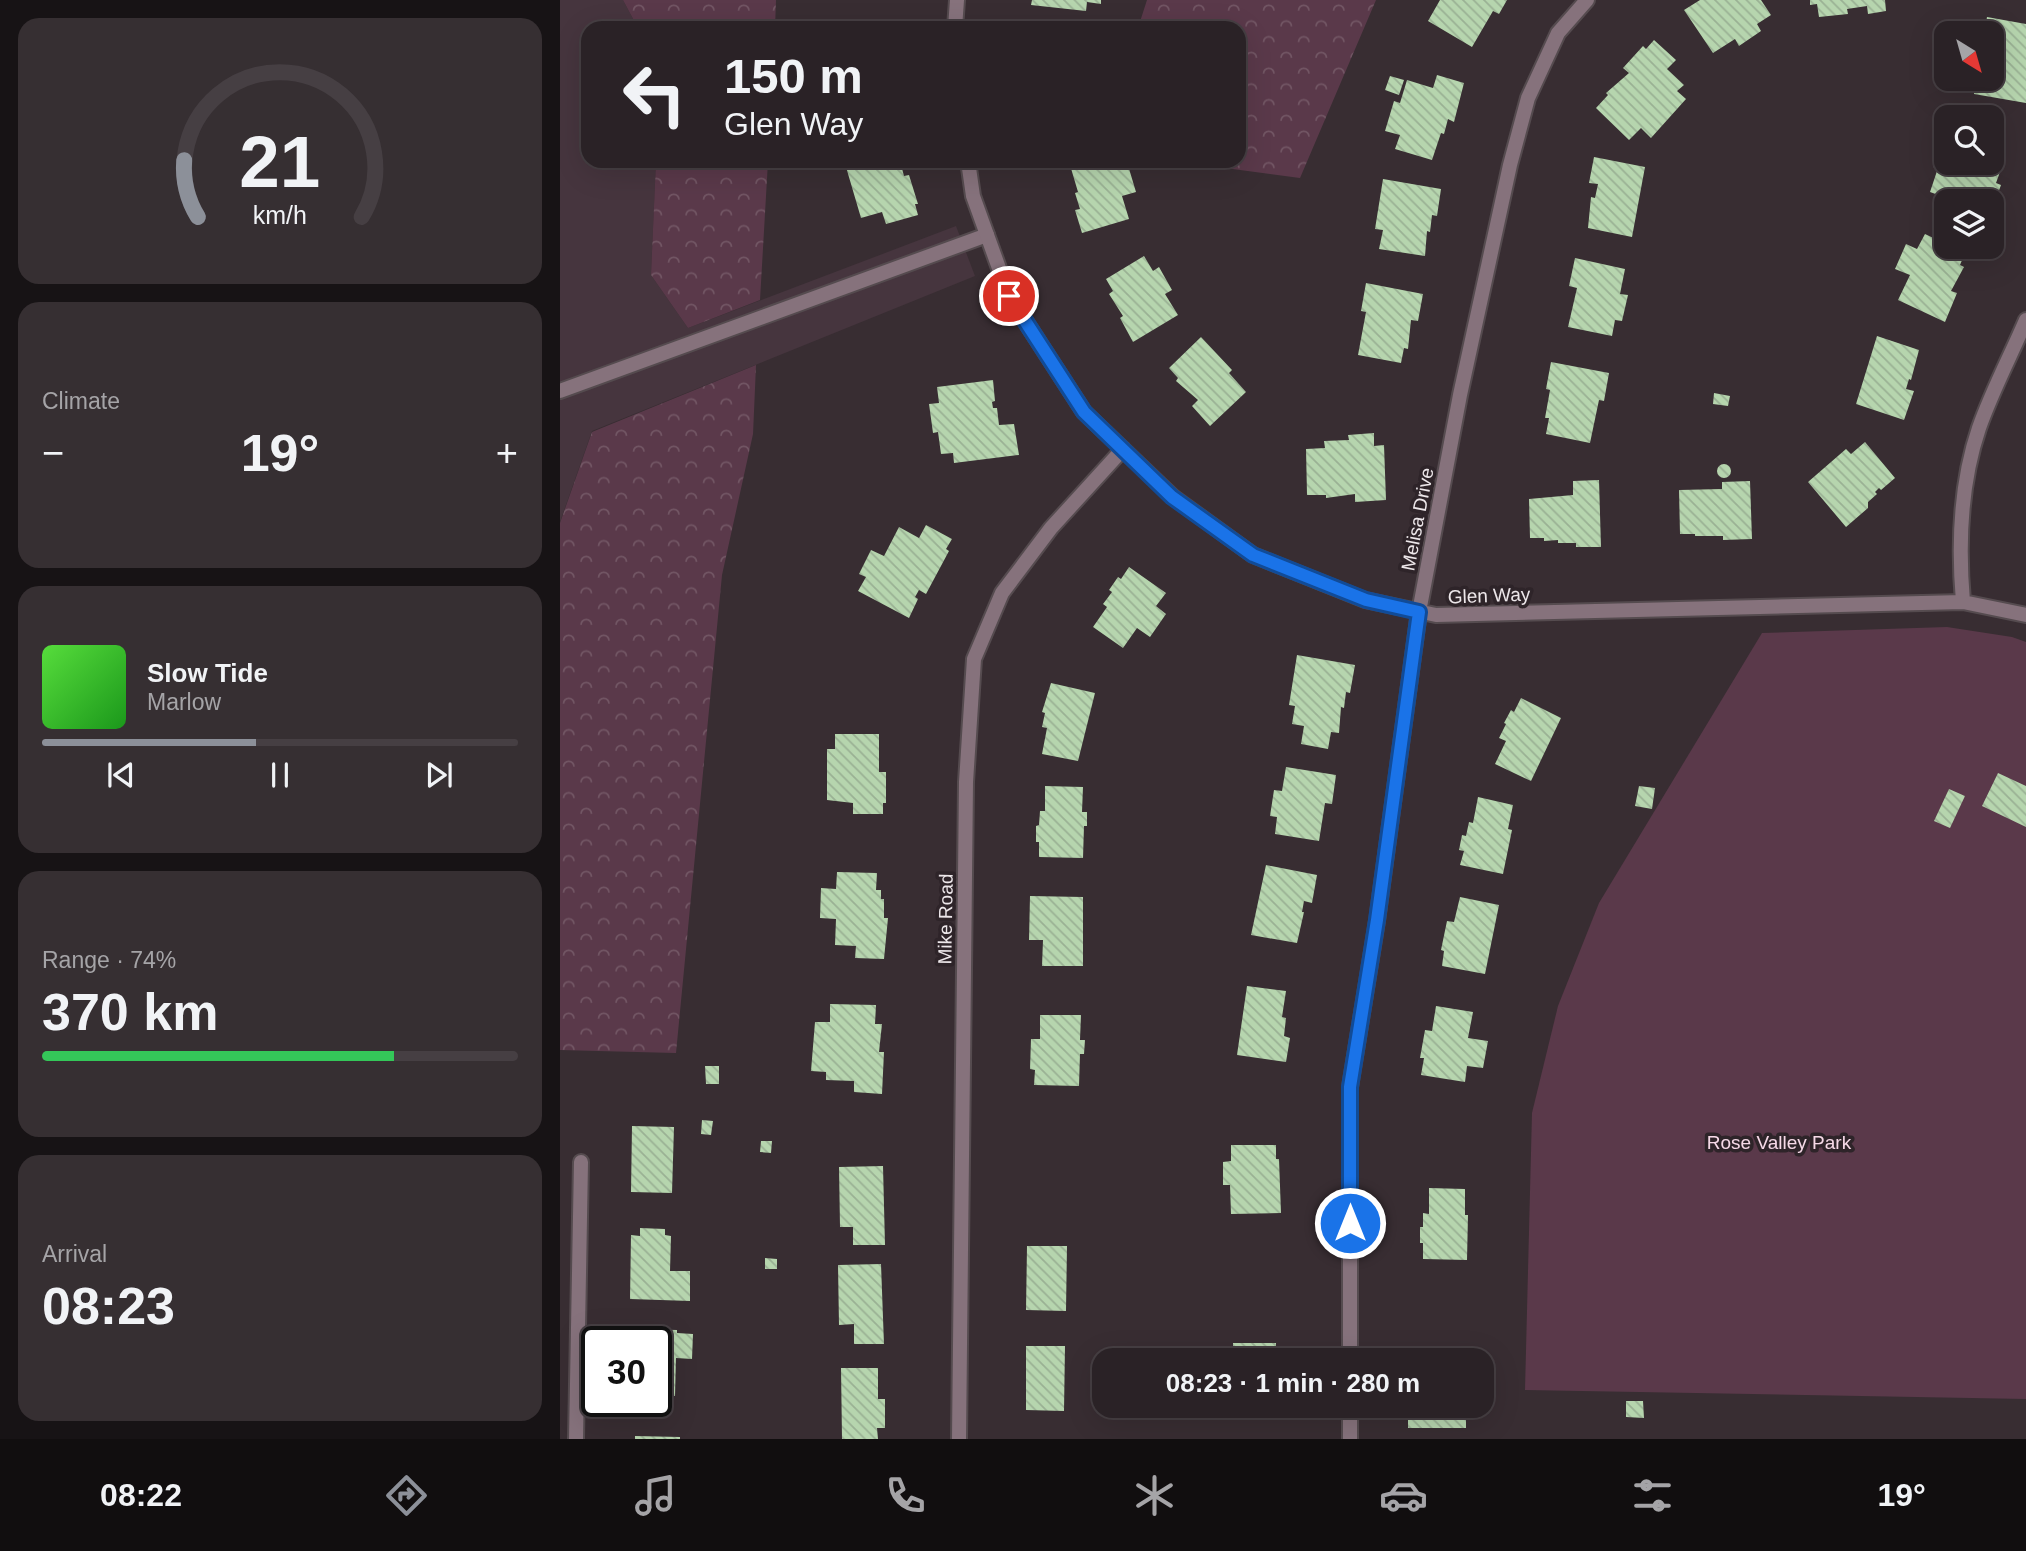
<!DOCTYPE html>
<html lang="en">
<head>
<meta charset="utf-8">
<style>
	:root { --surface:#2a2226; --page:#362f32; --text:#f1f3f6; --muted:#a5a4a7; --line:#463f43; --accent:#8c9099 }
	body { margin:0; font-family:Helvetica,sans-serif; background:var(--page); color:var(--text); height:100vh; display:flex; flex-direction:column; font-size:26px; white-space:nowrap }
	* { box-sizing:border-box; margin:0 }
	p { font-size:23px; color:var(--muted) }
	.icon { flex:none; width:38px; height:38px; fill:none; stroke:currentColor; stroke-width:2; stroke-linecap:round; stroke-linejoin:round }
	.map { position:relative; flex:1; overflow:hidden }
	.sheet { display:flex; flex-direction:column; gap:18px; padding:18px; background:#171315; width:560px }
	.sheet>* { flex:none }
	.hud { position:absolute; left:21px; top:21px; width:665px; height:147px; border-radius:21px; box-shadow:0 7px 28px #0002,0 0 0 2px var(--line); background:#2a2226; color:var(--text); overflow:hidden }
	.needle { width:46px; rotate:143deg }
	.buttons { position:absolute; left:1374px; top:21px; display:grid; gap:14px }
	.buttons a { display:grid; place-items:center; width:70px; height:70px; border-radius:14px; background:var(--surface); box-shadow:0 7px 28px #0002,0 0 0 2px var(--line); font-size:35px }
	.speed { position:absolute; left:21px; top:1326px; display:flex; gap:14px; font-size:35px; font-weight:700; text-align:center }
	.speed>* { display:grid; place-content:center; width:91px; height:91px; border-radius:50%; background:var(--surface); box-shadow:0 7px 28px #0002,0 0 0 2px var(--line); line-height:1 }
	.speed .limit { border:4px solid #111; border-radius:10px; background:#fff; color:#111 }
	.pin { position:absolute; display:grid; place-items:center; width:60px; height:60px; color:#fff; margin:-30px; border:4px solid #fff; border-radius:50%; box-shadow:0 2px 7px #0007 }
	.me { position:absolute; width:77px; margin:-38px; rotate:0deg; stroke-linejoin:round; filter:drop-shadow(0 0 5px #0008) }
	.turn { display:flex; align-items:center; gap:24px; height:147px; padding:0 28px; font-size:32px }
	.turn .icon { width:91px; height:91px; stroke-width:2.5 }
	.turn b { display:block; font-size:49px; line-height:60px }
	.big { font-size:52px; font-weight:600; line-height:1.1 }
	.sheet .tile { flex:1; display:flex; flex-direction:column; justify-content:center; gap:10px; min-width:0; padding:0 24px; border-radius:21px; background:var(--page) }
	.sheet .dial { align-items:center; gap:0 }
	.dial svg { height:182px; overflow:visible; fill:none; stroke:var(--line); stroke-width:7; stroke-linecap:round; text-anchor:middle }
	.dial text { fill:var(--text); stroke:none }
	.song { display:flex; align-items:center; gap:21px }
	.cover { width:84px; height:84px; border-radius:10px; background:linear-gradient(135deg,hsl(110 70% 55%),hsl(120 70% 35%)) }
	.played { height:7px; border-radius:4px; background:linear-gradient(90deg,var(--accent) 45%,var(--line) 45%) }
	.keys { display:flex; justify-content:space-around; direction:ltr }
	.heat { display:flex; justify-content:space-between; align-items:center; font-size:38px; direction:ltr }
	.charge { height:10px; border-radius:5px; background:linear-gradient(90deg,#34c759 74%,var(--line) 0) }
	.trip { position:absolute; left:532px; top:1348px; width:402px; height:70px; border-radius:21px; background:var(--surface); box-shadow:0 7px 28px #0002,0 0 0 2px var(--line); font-weight:600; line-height:70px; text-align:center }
	.menu { display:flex; height:112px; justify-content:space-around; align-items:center; background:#110e0f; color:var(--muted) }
	.menu .icon { width:49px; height:49px }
	.menu .on { color:var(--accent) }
	.menu b { font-size:32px; color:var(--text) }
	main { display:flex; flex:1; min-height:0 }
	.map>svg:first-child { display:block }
</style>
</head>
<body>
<main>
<section class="sheet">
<div class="tile dial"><svg viewBox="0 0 100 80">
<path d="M14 69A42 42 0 1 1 86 69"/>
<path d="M14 69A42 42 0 0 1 8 44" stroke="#8c9099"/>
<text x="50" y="56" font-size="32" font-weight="700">21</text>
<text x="50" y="72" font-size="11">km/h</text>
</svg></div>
<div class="tile"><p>Climate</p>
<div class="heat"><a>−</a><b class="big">19°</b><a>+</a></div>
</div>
<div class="tile">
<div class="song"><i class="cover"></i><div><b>Slow Tide</b><p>Marlow</p></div></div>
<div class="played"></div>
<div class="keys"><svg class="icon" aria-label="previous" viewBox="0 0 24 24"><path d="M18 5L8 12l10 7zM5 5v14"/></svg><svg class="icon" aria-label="pause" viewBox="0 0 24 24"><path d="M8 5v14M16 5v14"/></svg><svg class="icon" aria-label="next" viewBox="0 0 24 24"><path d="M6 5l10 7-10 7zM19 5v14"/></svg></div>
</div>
<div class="tile"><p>Range · 74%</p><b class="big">370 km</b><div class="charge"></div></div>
<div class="tile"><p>Arrival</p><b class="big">08:23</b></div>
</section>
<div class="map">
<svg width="1466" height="1439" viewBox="0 0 1466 1439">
	<defs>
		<pattern id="forest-crowns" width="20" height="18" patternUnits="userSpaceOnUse" patternTransform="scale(1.75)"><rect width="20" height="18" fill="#5a394a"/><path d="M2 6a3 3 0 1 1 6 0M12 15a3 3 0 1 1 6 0" fill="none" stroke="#725664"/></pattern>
		<pattern id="building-back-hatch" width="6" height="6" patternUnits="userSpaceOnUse" patternTransform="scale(1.75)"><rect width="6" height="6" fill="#b6d5ae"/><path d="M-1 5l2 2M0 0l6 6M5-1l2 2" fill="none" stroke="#9ab194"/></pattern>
	</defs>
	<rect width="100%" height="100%" fill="#382d32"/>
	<path fill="#46353e" d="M0,0H63L78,28H28V161H96L91,275L128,328L396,226L415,276L32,431L0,522Z"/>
	<path fill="url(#forest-crowns)" d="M63,0H216L215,28H78Z
		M587,0H816L740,178L613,161H679V28H578Z
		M96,161H208L200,300L128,328L91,275Z
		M196,365L193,434L162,575L116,1053L0,1050V523L32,432Z"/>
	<path fill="#5a394a" d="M1387,627L1452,637L1466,642V1399L965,1390L972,1113L998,1006L1039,903L1202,633Z"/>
	<path fill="url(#building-back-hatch)" d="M472,0H541V4L527,2L526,11L471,5Z
		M880,0H947L939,14L933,11L912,47L868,21Z
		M1140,0H1201L1211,15L1197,24L1201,31L1179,46L1175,39L1153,53L1124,10Z
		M1250,0H1325L1326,11L1308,14L1307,6L1287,9L1288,14L1259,17L1257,4L1250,5Z
		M1427,17L1466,24V103L1414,94L1416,79H1432V33H1424Z
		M1094,40L1116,60L1107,69L1124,85L1117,91L1126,99L1091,138L1081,128L1069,140L1036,108L1048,95L1046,93L1069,73L1063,68L1083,46L1086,49Z
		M877,75L904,83L894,122L888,119L884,134L881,133L872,160L835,149L840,135L825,131L834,101L840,103L847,80L873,88Z
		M830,76L844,80L839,95L825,90Z
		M1432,135L1446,140L1441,157L1445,158L1436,183L1441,185L1432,210V201H1395L1370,192L1378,168L1373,167L1384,136L1386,137V163H1432Z
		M1034,157L1085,167L1072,237L1028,228L1031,197L1035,198L1038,184L1029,183Z
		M271,161H340L344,176L349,175L358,204H355L358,215L326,224L322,212L301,218L286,167L274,170Z
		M524,161H549L551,167L567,162L576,192L562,196L569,219L522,233L515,210L520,209L515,193L518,192L510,165Z
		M823,179L881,189L877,216L872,215L870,232L867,231L865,256L819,249L823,230L815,229Z
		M1365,234L1386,244V247H1392L1405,253L1400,265L1404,267L1391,291L1397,293L1385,322L1338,300L1350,275L1335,269L1346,244L1357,249Z
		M584,256L593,271L599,267L612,290L605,294L618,315L573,342L560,318L563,316L549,294L553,291L546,279Z
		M1015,258L1065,269L1060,294L1068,295L1062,321L1055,320L1052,336L1008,327L1017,288L1009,286Z
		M806,283L863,294L858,321L851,320L848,349L844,348L841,363L798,355L806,312L801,311Z
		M1317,336L1359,350L1351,380L1349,379L1346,389L1354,391L1344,420L1296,404Z
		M641,337L672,370L669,373L686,392L650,426L632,406L638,400L616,381L618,378L609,368Z
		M991,362L1049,373L1044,401L1039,400L1030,443L986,434L989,418H985L990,390L986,389Z
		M433,380L435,401L432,402L433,408H437L439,425L454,424L459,455L394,463L393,453L381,454L378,432L373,433L369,404L379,403L377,387Z
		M1154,393L1170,396L1168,406L1153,404Z
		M814,433V446L824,445L826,500L795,502V494L766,498V495H747L746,449L765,448L764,441L789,440L788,435Z
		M1305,442L1335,478L1321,490L1319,488L1315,492L1317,494L1308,502V508L1286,527L1248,482L1286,449L1291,454Z
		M1157 471a7 7 0 1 1 14 0a7 7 0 1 1-14 0Z
		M1039,480L1041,547H1016V543H998V540L984,541V538H970L969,499L1013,495V481Z
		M1190,481L1192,539L1163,540V536H1135V534H1120L1119,490L1162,489V482Z
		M366,525L392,539L386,549L389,551L366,594L359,590L355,597L358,599L349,618L298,591L306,577L299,574L311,550L324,556L339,527L359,538Z
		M569,567L606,593L596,606L606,614L590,637L577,628L563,648L533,627L547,607L543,604L552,592L549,590L558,577L561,579Z
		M737,655L795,665L790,693L786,692L784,708L781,707L779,733L771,732L768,749L741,744L744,726L732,724L735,706L729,705Z
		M491,683L535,693L518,761L482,754L487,728L482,727L485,713L482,712Z
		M961,698L1001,718L971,781L935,764L946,741L939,738L946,724L944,723L951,710L954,712Z
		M275,734H319V772H326V803H323V814H293V803L267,800V749H275Z
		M726,767L776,775L772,804L765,803L759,841L715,834L717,817L710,816L714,790L722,791Z
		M1438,773L1466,786V827L1422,806Z
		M485,786L523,787L522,812H527V826H524L523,858L479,857V842H476V826L479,825L480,811H485Z
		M1079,786L1095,788L1092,809L1075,806Z
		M1389,789L1405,796L1390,828L1374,821Z
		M918,797L953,805L948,829L952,830L943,874L900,865L904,851L899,850L902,835L906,836L909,822L913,823Z
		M706,865L757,875L752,903L744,901L742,912H744L737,943L691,935Z
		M277,872L317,873L316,890H321V899H324V918H328L324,959L295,958L296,946L275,945L276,919L260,918L261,888L276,889Z
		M470,896L523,897V966H482L483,940H469Z
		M900,897L939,905L925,974L882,966L884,951L881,950L887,921L894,922Z
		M687,986L726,991L722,1017L726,1018L724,1036L730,1038L726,1062L677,1055Z
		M270,1004L316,1005L315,1024H322L319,1052H324L322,1094L294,1092V1081L266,1080V1072L251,1071L255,1022H270Z
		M876,1006L913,1012L908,1038L928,1041L923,1068L907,1066L905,1082L861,1075L864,1058H860L865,1030L872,1031Z
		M480,1015H521L520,1040H525L524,1054H520L519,1086L474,1085L475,1070L470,1069L471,1039H480Z
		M145,1066H159V1084H146Z
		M142,1120L153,1121L151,1135L141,1134Z
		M72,1126L114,1127L112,1193L71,1192Z
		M201,1141H212L211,1153L200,1152Z
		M671,1145H716V1159H719L721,1213L671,1214L670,1185H663V1162L671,1161Z
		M323,1166L325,1245H293V1227H280L279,1167Z
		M869,1188L905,1189V1215H908L907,1260L863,1259V1243H860V1227H863V1213L869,1214Z
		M80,1228L105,1229V1235L111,1236L110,1271H130V1301L70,1299L71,1235L80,1236Z
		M467,1246H507L506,1311L466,1310Z
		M205,1258L217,1259V1269H205Z
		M321,1264L324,1344H294V1324L279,1325L278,1265Z
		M77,1329L117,1330V1333L133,1334L132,1359L116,1358L115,1396L96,1395V1342H77Z
		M673,1343H716V1360H673Z
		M466,1346H505L504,1411L466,1410Z
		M281,1368H318V1399H325V1428H317L318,1439H282Z
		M1066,1401H1083L1084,1418L1066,1417Z
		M687,1405H719V1420H687Z
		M848,1405H906V1428H848Z
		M75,1436L120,1437V1439H75Z"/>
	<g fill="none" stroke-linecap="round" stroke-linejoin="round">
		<g stroke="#554b4f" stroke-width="18">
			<path id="service" d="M0,391L427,235"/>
		</g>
		<g stroke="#554b4f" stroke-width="18">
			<path id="minor" d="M395,28L397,0
				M408,161L413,196L449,296L524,412L613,497L693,555L805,600L876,615L1403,602L1466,615
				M1403,602C1398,544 1400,484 1419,428C1432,391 1451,355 1466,320
				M790,1360V1087L817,921L859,612L900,395L950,165L968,98L998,33L1027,0
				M16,1439L21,1162
				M399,1439L406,782L414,659L442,593L491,528L563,449
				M790,1439V1405"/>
		</g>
		<use href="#service" stroke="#86727c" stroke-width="14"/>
		<use href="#minor" stroke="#86727c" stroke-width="14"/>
	</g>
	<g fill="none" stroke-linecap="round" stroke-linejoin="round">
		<g stroke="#114b97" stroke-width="18">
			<path id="route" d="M449,296L524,412L612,497L693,555L806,600L859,612L817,920L790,1087V1223"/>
		</g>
		<use href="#route" stroke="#1a73e8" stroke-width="12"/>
	</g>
	<g text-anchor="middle" stroke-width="7" stroke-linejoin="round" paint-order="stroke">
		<g font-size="19" fill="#ede7ea" stroke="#2e2429">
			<text transform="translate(857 519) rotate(-79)" y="7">Melisa Drive</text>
			<text transform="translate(929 595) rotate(-2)" y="7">Glen Way</text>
			<text transform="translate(385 919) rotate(-89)" y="7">Mike Road</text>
		</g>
		<g font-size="19" fill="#f6d9e7" stroke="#2e2429">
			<text x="1219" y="1149">Rose Valley Park</text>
		</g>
	</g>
</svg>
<div class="buttons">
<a><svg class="needle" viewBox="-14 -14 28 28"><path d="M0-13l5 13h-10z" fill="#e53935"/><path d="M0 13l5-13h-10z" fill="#a5a4a7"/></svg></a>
<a><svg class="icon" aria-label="search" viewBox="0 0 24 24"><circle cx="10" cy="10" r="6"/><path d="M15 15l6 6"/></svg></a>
<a><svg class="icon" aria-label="layers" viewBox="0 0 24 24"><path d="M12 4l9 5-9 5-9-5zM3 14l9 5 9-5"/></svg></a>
</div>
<div class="speed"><div class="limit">30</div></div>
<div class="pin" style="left:449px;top:296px;background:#d93025"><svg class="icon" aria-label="arrive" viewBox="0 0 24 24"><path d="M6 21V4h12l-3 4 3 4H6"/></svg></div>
<svg class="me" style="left:790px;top:1223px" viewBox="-20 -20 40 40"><circle r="17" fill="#1a73e8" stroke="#fff" stroke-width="3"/><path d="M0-11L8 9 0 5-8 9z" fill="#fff"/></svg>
<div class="trip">08:23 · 1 min · 280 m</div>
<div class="hud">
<div class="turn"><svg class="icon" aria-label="left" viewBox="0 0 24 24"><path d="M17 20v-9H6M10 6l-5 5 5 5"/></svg><div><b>150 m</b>Glen Way</div></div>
</div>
</div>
</main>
<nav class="menu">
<b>08:22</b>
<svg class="icon on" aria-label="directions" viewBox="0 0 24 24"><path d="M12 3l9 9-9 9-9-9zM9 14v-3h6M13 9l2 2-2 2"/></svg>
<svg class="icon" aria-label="music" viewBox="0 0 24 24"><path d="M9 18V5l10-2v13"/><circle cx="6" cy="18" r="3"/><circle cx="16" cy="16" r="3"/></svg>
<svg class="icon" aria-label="phone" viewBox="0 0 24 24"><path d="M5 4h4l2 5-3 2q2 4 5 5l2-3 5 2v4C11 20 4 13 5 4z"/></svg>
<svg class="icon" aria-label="climate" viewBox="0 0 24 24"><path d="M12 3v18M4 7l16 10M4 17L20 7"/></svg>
<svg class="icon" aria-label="car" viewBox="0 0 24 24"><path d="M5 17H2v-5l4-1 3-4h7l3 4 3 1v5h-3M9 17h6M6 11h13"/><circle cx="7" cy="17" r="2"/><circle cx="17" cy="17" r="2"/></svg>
<svg class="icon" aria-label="filters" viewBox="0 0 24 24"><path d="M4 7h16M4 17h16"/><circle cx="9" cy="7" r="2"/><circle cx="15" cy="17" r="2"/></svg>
<b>19°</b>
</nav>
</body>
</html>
